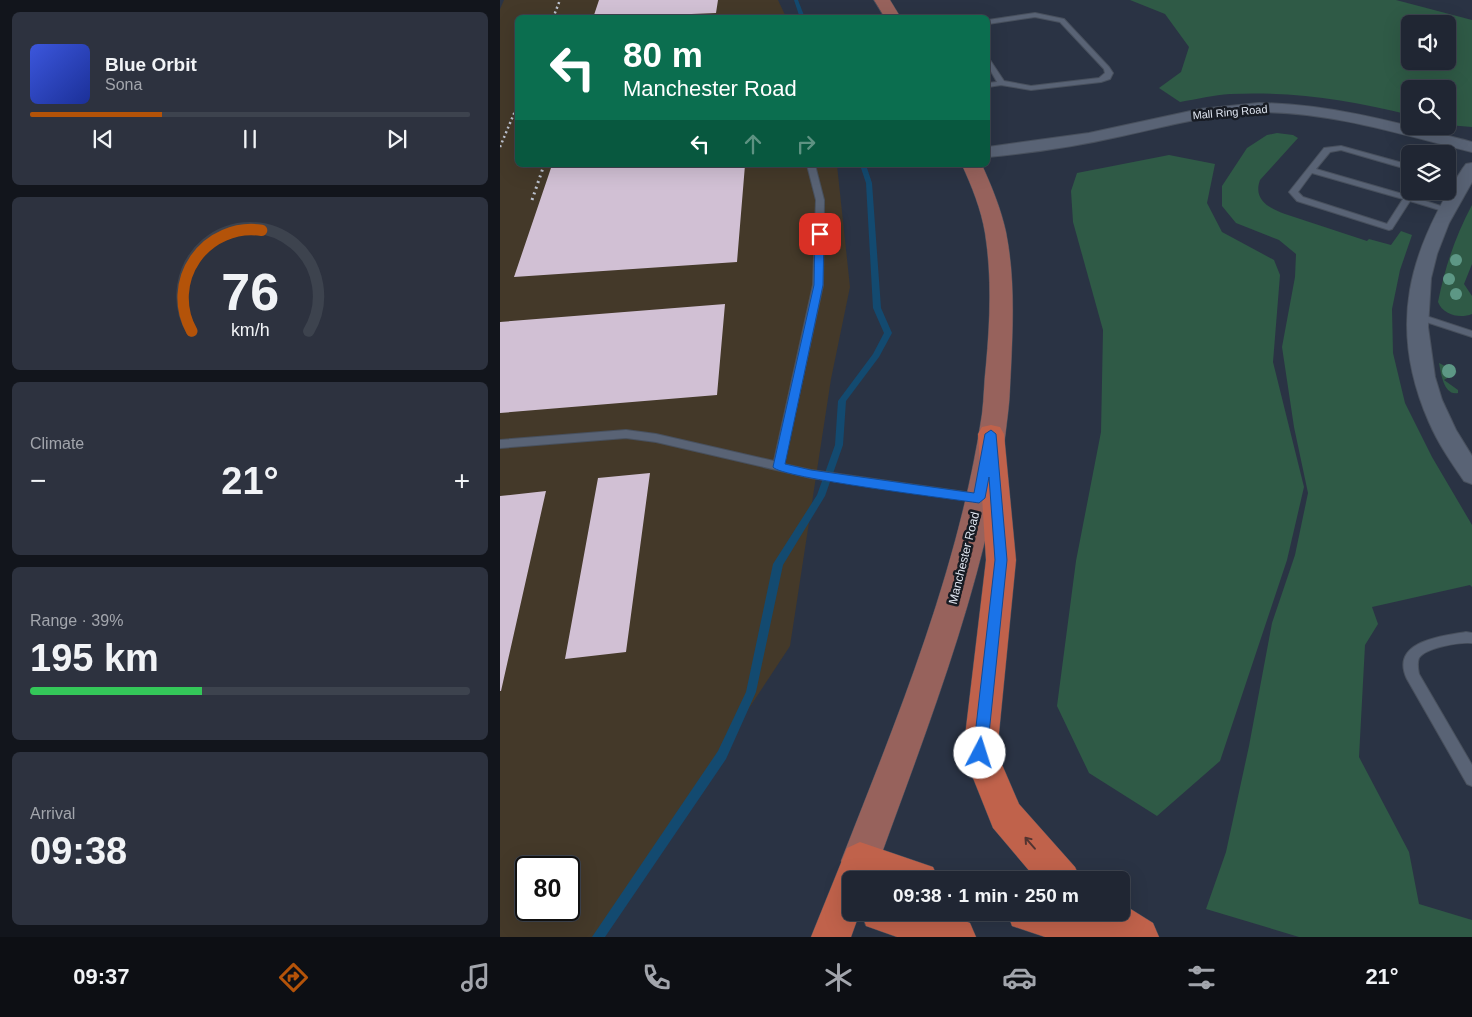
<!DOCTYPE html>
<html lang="en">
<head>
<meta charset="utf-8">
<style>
	:root { --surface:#202633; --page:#2d323f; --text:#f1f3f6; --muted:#a2a5ac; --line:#3d434e; --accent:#b45309 }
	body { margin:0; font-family:Helvetica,sans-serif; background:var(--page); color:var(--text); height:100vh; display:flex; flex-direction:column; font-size:19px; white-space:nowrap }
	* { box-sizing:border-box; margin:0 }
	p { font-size:16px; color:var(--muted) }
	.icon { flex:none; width:28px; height:28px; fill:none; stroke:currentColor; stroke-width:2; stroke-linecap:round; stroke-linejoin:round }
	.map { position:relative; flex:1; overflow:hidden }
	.sheet { display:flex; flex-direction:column; gap:12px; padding:12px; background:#12151c; width:500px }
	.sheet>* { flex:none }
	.top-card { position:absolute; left:15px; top:15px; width:475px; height:152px; border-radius:8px; box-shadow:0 5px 20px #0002,0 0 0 1px var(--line); background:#0b6e4f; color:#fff; overflow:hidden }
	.fabs { position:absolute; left:901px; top:15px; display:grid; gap:10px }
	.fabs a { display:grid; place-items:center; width:55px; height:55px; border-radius:8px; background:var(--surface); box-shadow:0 5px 20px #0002,0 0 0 1px var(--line); font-size:25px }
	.speed { position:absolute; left:15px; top:856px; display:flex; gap:10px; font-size:25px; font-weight:700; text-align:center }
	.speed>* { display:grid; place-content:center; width:65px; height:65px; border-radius:50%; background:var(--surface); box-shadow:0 5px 20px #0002,0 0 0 1px var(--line); line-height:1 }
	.speed .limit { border:2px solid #111; border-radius:8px; background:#fff; color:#111 }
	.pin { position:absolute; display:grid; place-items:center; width:42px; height:42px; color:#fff; margin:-21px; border-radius:10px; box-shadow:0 2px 8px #0006 }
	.me { position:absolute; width:55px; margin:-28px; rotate:5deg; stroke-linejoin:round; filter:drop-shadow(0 0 4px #0008) }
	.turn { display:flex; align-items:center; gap:18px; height:105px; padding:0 25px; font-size:22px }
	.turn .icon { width:65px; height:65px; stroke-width:2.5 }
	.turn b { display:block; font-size:35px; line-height:42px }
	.lanes { display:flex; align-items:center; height:48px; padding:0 25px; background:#0003; justify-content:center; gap:25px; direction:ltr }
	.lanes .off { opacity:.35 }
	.big { font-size:38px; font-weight:600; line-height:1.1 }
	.sheet .card { flex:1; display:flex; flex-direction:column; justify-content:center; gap:8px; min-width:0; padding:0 18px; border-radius:8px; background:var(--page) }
	.sheet .dial { align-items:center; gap:0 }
	.dial svg { height:130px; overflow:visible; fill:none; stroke:var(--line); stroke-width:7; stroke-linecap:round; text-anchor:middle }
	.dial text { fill:var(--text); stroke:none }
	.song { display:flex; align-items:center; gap:15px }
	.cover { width:60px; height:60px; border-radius:8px; background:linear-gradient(135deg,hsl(230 70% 55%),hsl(230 70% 35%)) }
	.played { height:5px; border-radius:2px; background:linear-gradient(90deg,var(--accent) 30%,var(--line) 30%) }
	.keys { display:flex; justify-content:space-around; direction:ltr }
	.heat { display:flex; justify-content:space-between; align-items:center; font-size:28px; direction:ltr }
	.charge { height:8px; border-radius:4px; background:linear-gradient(90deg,#34c759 39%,var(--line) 0) }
	.trip { position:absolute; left:342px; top:871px; width:288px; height:50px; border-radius:8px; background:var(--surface); box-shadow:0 5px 20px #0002,0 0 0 1px var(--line); font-weight:600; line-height:50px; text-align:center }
	.menu { display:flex; height:80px; justify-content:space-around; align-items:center; background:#0d0f14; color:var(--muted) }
	.menu .icon { width:35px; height:35px }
	.menu .active { color:var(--accent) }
	.menu b { font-size:22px; color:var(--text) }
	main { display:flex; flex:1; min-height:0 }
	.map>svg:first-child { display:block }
</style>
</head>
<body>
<main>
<section class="sheet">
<div class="card">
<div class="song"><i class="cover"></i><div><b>Blue Orbit</b><p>Sona</p></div></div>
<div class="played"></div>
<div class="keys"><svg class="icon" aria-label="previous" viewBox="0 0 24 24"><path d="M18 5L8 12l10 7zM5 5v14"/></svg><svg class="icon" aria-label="pause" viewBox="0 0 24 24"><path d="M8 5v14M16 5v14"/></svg><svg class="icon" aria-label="next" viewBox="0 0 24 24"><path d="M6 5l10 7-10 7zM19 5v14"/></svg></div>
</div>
<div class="card dial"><svg viewBox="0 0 100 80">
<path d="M14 69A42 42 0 1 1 86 69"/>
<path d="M14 69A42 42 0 0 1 57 7" stroke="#b45309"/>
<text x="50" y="56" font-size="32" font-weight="700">76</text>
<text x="50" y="72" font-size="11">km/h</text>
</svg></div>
<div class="card"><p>Climate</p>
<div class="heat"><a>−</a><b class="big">21°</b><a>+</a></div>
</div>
<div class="card"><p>Range · 39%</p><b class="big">195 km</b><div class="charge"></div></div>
<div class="card"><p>Arrival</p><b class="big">09:38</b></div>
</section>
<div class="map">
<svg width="972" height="937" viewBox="0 0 972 937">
	<rect width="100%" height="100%" fill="#2a3344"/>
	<path fill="#443929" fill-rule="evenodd" d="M4,0H278L286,17L18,18V165H337L350,287L331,379L290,646L98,937H0V9ZM26,868H69V910H26Z"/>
	<path fill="#2f5a46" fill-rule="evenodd" d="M630,0H896L972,20V127L948,125V89H910V115C850,100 792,91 730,94C714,95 697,99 680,102L659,88L681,72L689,47L665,14ZM910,24H948V61H910Z
		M777,133L793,135L798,138L760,180C753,199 768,208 785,214L867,241L869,239L891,245L901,231L912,235L900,270L892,309L893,353L905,403L932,457L972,525V587L970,585L872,607L878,624L865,645L859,757L909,852L919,904L972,920V937H799L706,909L726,852L749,746L772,623L795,555L808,493L794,427L782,347L795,277L796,254L779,240L736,223L722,206V186L747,148L767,135Z
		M669,155L715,164L707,203L722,232L774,260L780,275L773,362L804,487L787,560L720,761L657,816L589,773L557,706L576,561L601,432L603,330L573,222L571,191L577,173Z
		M972,205V264L964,284L972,296V314C960,319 943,315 938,302C945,267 955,237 972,205Z
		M939,363L957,372L944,380L958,390V393C944,396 941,374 939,363Z"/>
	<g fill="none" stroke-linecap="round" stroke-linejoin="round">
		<path fill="#134a70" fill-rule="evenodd" d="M294,0H298L305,18H300Z
			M360,165H366L372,183L381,308L392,333L379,357L346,401L343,445L325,496L283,565L256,692L226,759L105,937H92L218,751L246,692L273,564L317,495L335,445L338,401L373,354L384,333L373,308L366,183Z"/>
	</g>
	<path fill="#d1c0d4" d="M99,0H218L216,13L93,18Z
		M52,165H245L237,262L14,277Z
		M225,304L217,395L0,413V322Z
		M150,473L126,652L65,659L98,478Z
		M46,491L1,691H0V496Z"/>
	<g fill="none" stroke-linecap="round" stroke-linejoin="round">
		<g stroke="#48505d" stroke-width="2">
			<path id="lane" d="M535,13L564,19L609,67L613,73L610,79L601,82L531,90L501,85L488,87V83L497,82L488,66V59L490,60L504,81L531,86L599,78L605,73L604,69L560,22L535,17L488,24V20Z
				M841,146L910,165V170L841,150L830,152L816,169L906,195L910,189V191H917L913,197L950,209L946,212L910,201L892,229L889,230L797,201L789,192L824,148ZM812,173L903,199L887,224L803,197L798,192Z
				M307,165H315L324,200L323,285L284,464L311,470L479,494L483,495L485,498L483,501L479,502L311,478L156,442L126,438L0,448V440L126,430L156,434L274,461L313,285L316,200Z
				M917,313L972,331V337L914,318L912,316L914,314Z
				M966,632L972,633V643C960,642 926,647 919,658C917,663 918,669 919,674L972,765V786L967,784L907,679C889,641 943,636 966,632Z"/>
		</g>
		<g stroke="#48505d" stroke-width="2">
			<path id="street" d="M759,103C832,104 902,124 972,142V152C903,135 832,112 760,112C713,113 668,126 622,136C578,146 532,153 488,157V147L589,133L700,109Z
				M972,163V182L949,223L937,254L931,278L928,327L935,377L942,400L956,430L972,456V484L964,481C951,462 938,443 929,422C887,326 909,251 963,168L966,164Z"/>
		</g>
		<g stroke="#48505d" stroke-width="1">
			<path id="primary" d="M374,0H390L401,18H385Z
				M462,165H482C492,187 501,209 506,232C515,277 513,323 511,368C510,383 510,398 508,413C492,564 431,718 379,861L373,874L360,880L347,874L341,861C398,716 459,569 482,414C484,398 484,381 486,365C490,321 492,277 485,233C481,209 472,187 462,165Z"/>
		</g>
		<g stroke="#48505d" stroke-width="1">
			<path id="highway" d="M491,425L500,427L504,434L516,560L497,753L519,804L575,867L581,880H537L493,828L463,753L486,560L478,434L482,427Z
				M360,842L433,867L439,880H351V912H360L351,937H311L347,848Z
				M621,903L653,923L659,937H545L512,926L507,912H621Z
				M361,912H442L470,923L476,937H397L366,926Z"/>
		</g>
		<use href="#lane" fill="#596375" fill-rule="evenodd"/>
		<use href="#street" fill="#596375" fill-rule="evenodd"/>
		<use href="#primary" fill="#97625c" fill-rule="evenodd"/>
		<use href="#highway" fill="#c0624b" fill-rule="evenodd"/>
		<path stroke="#bcc2cf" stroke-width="2.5" stroke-dasharray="2 3" stroke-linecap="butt" d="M53,18L60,0
			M0,147L18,104"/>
		<path stroke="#bcc2cf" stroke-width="3" stroke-dasharray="2 4" stroke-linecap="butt" d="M32,200L44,165"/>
	</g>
	<g fill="#5d9785">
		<circle cx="956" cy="260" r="6"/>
		<circle cx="949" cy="279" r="6"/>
		<circle cx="956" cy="294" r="6"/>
		<circle cx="949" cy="371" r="7"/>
	</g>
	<defs><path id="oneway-shaft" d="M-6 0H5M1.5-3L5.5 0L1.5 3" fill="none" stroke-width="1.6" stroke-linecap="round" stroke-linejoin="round" transform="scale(1.25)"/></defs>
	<use stroke="#523431" href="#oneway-shaft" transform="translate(530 843) rotate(-131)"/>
	<path fill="#1a73e8" stroke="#114b97" d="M320,231L324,234L323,285L285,464L311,470L474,493L485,434L491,430L496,434L507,560L487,753L485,758L480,760L475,758L473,753L495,560L489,477L485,498L479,503C453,499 280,478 273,467L314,285L315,234Z"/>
	<g text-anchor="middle" stroke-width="5" stroke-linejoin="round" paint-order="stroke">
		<g font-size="11" fill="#dfe5f0" stroke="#171b23">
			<text transform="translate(730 112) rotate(-5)" y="4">Mall Ring Road</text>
		</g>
		<g font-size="12" fill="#dfe5f0" stroke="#171b23">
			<text transform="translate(464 558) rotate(-76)" y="4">Manchester Road</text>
		</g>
	</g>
</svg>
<div class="fabs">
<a><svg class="icon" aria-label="sound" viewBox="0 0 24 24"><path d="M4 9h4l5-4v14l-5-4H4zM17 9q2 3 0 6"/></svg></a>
<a><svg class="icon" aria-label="search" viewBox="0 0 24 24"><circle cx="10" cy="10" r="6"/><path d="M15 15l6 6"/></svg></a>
<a><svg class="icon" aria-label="layers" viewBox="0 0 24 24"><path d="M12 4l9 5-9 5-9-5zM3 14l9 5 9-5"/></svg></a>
</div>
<div class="speed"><div class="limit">80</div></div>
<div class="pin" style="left:320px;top:234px;background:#d93025"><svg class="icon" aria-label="arrive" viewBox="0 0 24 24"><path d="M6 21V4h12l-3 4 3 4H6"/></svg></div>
<svg class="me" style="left:480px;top:753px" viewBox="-20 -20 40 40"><circle r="19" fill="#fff"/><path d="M0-13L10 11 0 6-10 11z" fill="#1a73e8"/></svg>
<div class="trip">09:38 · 1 min · 250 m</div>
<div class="top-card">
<div class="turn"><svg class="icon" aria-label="left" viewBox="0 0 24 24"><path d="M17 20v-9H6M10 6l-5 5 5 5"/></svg><div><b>80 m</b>Manchester Road</div></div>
<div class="lanes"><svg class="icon" aria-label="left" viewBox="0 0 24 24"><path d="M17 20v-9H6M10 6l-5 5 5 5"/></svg><svg class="icon off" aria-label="ahead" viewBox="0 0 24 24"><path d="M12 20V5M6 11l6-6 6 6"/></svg><svg class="icon off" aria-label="right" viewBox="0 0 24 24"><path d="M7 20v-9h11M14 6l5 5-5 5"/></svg></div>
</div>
</div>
</main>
<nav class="menu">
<b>09:37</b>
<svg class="icon active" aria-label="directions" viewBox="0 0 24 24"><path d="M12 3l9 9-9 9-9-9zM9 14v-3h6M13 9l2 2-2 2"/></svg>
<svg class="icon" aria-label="music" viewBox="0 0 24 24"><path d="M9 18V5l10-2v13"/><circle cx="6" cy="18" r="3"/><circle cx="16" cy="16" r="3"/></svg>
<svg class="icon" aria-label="phone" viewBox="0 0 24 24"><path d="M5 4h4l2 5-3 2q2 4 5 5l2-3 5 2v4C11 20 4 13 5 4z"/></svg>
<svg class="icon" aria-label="climate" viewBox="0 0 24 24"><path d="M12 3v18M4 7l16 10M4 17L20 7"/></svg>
<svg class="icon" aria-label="car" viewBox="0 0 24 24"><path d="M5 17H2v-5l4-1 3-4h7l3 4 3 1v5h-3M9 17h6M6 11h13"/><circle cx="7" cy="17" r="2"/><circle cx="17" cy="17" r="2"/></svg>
<svg class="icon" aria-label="filters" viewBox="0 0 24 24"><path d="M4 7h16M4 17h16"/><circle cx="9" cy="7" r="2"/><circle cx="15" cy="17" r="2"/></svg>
<b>21°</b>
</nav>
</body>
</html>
